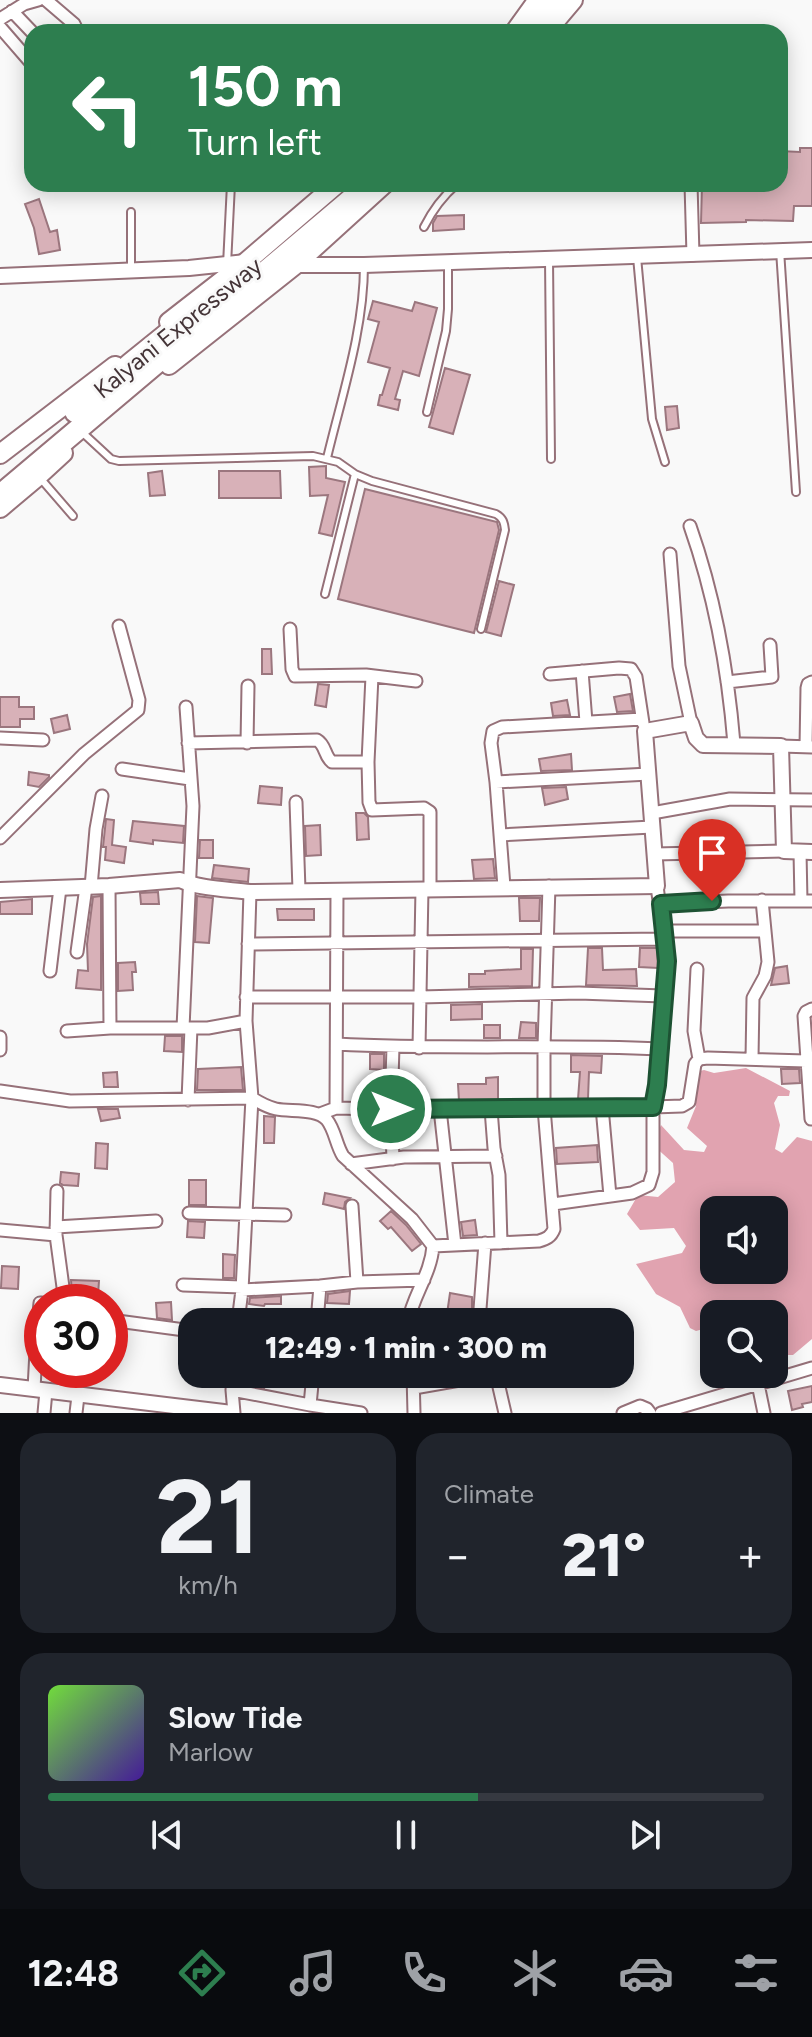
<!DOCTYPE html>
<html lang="en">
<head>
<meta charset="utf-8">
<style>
	:root { --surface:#171b24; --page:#20242c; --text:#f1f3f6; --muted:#9ea1a6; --line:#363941; --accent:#2d7e4f }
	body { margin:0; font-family:Figtree,sans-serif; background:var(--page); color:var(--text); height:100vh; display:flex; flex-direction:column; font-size:30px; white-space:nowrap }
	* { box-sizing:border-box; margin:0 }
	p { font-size:26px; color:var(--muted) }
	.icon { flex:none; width:44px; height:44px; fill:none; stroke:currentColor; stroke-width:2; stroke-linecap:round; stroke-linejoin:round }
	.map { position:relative; height:1413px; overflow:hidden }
	.panel { display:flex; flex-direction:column; gap:20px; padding:20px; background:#0d0f14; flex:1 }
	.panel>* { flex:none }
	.top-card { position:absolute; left:24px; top:24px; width:764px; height:168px; border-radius:24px; box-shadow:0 4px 20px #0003; background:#2d7e4f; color:#fff; overflow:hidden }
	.controls { position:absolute; left:700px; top:1196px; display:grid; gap:16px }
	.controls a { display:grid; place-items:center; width:88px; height:88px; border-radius:16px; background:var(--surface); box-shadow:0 4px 20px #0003; font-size:40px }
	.speed { position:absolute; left:24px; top:1284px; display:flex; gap:16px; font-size:40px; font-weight:700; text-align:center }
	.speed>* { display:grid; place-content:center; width:104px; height:104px; border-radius:50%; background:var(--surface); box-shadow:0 4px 20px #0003; line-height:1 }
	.speed .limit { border:12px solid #d22; background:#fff; color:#111 }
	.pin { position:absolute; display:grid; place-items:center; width:68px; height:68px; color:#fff; margin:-82px -34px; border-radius:50% 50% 50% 0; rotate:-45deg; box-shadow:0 0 8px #0007 }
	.pin .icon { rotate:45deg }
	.me { position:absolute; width:88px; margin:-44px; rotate:90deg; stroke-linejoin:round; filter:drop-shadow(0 0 6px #0008) }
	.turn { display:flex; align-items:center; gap:28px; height:168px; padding:0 32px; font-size:36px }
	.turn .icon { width:104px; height:104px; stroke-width:2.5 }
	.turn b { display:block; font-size:56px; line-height:68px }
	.big { font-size:60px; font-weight:800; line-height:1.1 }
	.panel .tile { flex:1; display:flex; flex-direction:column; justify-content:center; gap:12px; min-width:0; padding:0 28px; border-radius:24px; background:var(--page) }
	.panel .dial { align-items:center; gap:0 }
	.dial b { font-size:104px; line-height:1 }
	.song { display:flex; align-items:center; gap:24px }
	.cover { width:96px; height:96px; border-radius:12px; background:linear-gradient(135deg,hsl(100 70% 55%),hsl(260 70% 35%)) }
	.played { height:8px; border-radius:4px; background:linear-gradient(90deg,var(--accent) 60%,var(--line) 60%) }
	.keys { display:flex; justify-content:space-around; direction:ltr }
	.heat { display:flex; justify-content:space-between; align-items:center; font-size:44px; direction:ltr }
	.panel .tiles { flex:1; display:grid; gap:20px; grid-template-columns:1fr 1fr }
	.tile:last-child { grid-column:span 2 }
	.trip { position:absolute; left:178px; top:1308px; width:456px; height:80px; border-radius:24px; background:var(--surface); box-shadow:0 4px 20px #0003; font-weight:800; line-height:80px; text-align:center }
	.tabs { display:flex; height:128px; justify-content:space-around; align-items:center; background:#090b0e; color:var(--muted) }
	.tabs .icon { width:56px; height:56px }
	.tabs .current { color:var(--accent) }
	.tabs b { font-size:36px; color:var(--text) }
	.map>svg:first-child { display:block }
</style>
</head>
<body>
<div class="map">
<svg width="812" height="1413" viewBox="0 0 812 1413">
	<rect width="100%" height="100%" fill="#f9f9f9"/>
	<path fill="#e1a3b0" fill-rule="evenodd" d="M746,1068L790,1091L789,1096H778L774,1103L780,1125L775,1149L782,1153L797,1137L812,1141V1339L793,1355H774V1314H714V1326L696,1331L690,1328L680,1307L656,1294L636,1264L682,1253L686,1246L674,1228L640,1230L627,1214L638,1195L658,1197L675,1182L673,1163L653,1145L661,1125L684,1150L704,1152L707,1146L687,1128L696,1106L689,1096L698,1085L696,1072L704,1070L714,1073ZM714,1210H774V1270H714Z"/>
	<path fill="#d8b1b8" stroke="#9b767e" stroke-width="2" d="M800,148H812V206H794L793,221L746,220V222L701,223L702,184H780V151L800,152Z
		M39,199L50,232L57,230L60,250L39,254L34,228L25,204Z
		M464,215V229L433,231V223L437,216Z
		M373,301L412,311L415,302L437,308L419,376L403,371L395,399L400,400L398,410L378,405L380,395H382L390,368L368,362L379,322L368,319Z
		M445,368L470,375L453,434L429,427Z
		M677,406L679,428L667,430L665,407Z
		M326,466V478L345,482L332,536L319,533L328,495L310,496L309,467Z
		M162,471L165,495L150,496L148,473Z
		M219,471H280L281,498H219Z
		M365,489L497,522L499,530L474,633L338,599Z
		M499,581L514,585L501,636L486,632Z
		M262,649H271L272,674H262Z
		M318,684L329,685L326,707L315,705Z
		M630,694L633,711L617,712L614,697Z
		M0,697H19V707H34V719H20V727H0Z
		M567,700L570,715L553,716L551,703Z
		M67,715L70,729L54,733L51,719Z
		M571,754L572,770L541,771L539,759Z
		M29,772L49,775V777L39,787L28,785Z
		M260,786L282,788L281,805L258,803Z
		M566,787L568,799L545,805L542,788Z
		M356,813H364L368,817L369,839L357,840Z
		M106,819L114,820L112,845L126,847L124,863L105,860L106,847H103Z
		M133,821L184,826L183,843L153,840V844L130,841Z
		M320,825L321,855L306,856L305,826Z
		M200,840H213V858H199Z
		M493,859L495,878L474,879L472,860Z
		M214,865L249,869L248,882L212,878Z
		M158,892L159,904H141L140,893Z
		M101,896V990L76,988L78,970L88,971L87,944L93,897Z
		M197,896L213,898L209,943L195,942Z
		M519,898H540L539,921H520Z
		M32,899V914H0V902Z
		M277,909H314V920H278Z
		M588,948H602L603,970L636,969L637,986L586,985Z
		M640,948H657L658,968L639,967Z
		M521,949H533L532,986L469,987V974H485V971L521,969Z
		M135,962L136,972H132L133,990L118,991V963Z
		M787,966L789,983L771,985L775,968Z
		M482,1004V1019L451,1020V1005Z
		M521,1022L536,1023V1038H519Z
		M484,1025H500V1038H484Z
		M165,1036H182V1052L164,1051Z
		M370,1054H384V1070L370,1069Z
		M571,1055L602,1056L601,1073L589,1072L588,1099H578L580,1072H571Z
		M241,1067L243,1090H197L198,1069Z
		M781,1069H799L800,1083L782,1084Z
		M117,1072L118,1087H104L103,1073Z
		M498,1077V1100L459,1101L458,1084H486V1078Z
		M98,1109H118L120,1118L101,1121Z
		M264,1116L275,1117L274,1143H264Z
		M96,1143L108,1144L107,1169L95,1168Z
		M597,1145L598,1162L557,1164L556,1148Z
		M61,1172L79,1174L78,1186L63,1185L60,1183Z
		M189,1180H206V1205H189Z
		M325,1193L350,1198L345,1202L344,1209L323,1204Z
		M391,1211L406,1225L421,1244L412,1251L391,1227L388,1229L380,1221Z
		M475,1220L477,1235L463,1236L461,1222Z
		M188,1221L205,1222L204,1238L187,1237Z
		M223,1254L235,1255L234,1278H223Z
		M2,1266L19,1267L18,1289L1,1288Z
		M71,1280L99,1281L98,1295L72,1293Z
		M350,1291L349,1304L327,1303L328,1294Z
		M450,1293L472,1297V1318L447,1314Z
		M281,1296V1304H265L264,1306L249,1304L250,1298Z
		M171,1302L172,1320L157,1318L156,1303Z
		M254,1374H267L264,1388L243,1383L244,1375L254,1377Z
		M812,1386V1402L802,1404L803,1407L792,1410L788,1391Z"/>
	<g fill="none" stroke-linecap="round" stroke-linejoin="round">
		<g stroke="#967179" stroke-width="10">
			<path id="service" d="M131,212V271
				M424,227C433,209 442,197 457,184
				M780,250L796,492
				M637,257L652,419L665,462
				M549,259L551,459
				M227,265L231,184
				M427,412L446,331L448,309V262
				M84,434L111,459L119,461L313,456L338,462L355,474L372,481L496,514C503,518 504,522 505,530L481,629
				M327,458C342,395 364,330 364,265
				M41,479L73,516
				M325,594L355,474"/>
		</g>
		<g stroke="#967179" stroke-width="15">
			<path id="minor" d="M46,0L74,24L76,28L74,32
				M12,11L32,32
				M0,19L24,4L38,0
				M0,27L32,64
				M691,184L693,255
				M690,526C715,597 728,670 734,744
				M670,554L679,666L691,723
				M290,629L292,669L295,676L366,675L416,681
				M582,671L586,722
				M550,674L619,668L631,669L636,677L643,723
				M727,682L772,677L770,645
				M0,738L43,740
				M188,743L317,740C326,745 324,756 332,762H368L369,802L372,810L424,808L430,812V889
				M247,743L248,686
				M781,746L812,747
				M806,747L807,688L808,684L812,682
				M368,762L372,676
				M122,769L190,779
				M496,782L649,774
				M296,802L299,890
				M652,813L730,799L812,800
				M500,835L652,827
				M0,838L84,754L138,710L139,700L119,626
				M800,852L801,901
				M655,854L784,851
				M109,886L110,1028
				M91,887L96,829L102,796
				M504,887L496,782L491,743L493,731L502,727L642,719
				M661,904L728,901H812
				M664,931H765
				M248,944L664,939
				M77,952L86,887
				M697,969L694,1031L699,1059
				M50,971L60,888
				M246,997H420L579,993L663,996
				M246,1021L250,892
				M183,1028L193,806L186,707
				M67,1031L110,1028H208L246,1021L252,1098C260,1103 267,1107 276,1109C291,1112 317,1108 327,1120C335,1130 336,1145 343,1156L412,1219L433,1246C431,1274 413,1295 408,1322
				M0,1037V1050
				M337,1044C444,1050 552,1044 660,1049
				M419,1048L422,889
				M752,1059L753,998L765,976L768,962L762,900
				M0,1091L70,1101L252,1098L242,1290L238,1322
				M188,1100L191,1028
				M602,1107L610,1196
				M336,1108L337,891
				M440,1109L455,1245
				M491,1109L494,1148L499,1175L501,1243
				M320,1114L336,1108L422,1110L653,1107L657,1085L667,961L657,886
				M811,1119L804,1016L806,1012L812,1009
				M393,1159L391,1109L393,1047
				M351,1164L404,1157L496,1156
				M57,1191L56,1235L65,1302
				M553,1204L632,1193L649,1185L653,1172V1107L682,1106L689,1102L695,1064L699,1059L708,1058L806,1061
				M352,1206L357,1282L424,1280
				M189,1213L285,1215
				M56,1227L156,1221
				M0,1230L56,1235
				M433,1246L539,1241C546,1239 551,1237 554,1229L544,1108V1047L549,886
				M183,1285L242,1287
				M242,1290L320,1286L357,1282
				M110,1320L192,1331
				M317,1322L320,1286
				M481,1322L480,1309L485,1243
				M233,1374L232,1390L234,1413
				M313,1374L310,1405L361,1413
				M413,1374L414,1413
				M496,1374L505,1413
				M758,1384L764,1413
				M414,1388L494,1374
				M34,1389L37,1332L40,1303H42
				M232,1390L310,1405
				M44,1413L46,1391
				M76,1413L78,1396
				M623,1413L640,1406L647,1409L650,1413
				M661,1413L812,1368"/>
		</g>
		<g stroke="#967179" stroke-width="18">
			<path id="tertiary" d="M295,265H364L812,250
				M0,276L189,268L246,262
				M0,890L109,886L180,880C201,889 226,889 250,892L657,886L645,731L691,723L696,738L703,745L781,746L784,851L812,852
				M0,1385L232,1413"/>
		</g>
		<g stroke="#967179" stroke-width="22">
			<path id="trunk" d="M546,32L573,0
				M169,322L246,262L337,184
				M169,365L295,265L384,184
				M0,454L115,366
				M0,508L38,476L63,453"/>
		</g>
		<g stroke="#967179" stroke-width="24">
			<path id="motorway" d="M516,32L539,0
				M532,32L558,0
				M75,412L131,363L188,317
				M0,495L369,184"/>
		</g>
		<use href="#service" stroke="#fff" stroke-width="6"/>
		<use href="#minor" stroke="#fff" stroke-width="11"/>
		<use href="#tertiary" stroke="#fff" stroke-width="14"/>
		<use href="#trunk" stroke="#fff" stroke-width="18"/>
		<use href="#motorway" stroke="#fff" stroke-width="20"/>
	</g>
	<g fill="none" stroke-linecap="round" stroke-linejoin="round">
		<g stroke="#1d5233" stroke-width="20">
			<path id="route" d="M391,1109L653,1107L657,1085L667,961L661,904L712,901"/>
		</g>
		<use href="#route" stroke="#2d7e4f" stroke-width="14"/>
	</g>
	<g text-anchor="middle" stroke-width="6" stroke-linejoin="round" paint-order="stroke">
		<g font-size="24" fill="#443437" stroke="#f9f9f9">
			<text transform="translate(178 328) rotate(-39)" y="8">Kalyani Expressway</text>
		</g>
	</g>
</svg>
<div class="controls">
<a><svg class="icon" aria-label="sound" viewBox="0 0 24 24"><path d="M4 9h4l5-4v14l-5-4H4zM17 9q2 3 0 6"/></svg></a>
<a><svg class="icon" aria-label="search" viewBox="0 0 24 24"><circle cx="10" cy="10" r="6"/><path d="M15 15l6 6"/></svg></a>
</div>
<div class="speed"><div class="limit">30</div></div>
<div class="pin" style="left:712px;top:901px;background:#d93025"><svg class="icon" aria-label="arrive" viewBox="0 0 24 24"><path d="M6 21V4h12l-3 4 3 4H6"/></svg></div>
<svg class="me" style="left:391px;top:1109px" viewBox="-20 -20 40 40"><circle r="17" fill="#2d7e4f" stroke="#fff" stroke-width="3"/><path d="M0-11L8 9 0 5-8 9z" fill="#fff"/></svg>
<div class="trip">12:49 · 1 min · 300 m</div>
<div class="top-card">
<div class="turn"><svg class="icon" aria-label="left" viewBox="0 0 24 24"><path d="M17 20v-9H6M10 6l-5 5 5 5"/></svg><div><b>150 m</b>Turn left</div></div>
</div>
</div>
<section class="panel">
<div class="tiles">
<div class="tile dial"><b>21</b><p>km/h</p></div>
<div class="tile"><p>Climate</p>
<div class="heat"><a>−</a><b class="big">21°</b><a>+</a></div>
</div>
<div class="tile">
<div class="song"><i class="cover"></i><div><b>Slow Tide</b><p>Marlow</p></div></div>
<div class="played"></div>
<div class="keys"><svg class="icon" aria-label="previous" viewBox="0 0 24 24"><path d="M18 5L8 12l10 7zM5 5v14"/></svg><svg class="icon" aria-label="pause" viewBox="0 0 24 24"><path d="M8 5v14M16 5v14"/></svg><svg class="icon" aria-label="next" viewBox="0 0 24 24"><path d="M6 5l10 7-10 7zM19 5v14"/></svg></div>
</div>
</div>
</section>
<nav class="tabs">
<b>12:48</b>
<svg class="icon current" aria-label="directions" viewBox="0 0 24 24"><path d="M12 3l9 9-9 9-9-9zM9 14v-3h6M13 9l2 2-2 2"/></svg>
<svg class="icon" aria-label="music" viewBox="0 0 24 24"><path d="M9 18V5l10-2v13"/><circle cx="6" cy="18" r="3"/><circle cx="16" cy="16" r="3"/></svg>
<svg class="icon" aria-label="phone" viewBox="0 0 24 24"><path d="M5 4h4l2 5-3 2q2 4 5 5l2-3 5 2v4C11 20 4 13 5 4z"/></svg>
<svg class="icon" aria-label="climate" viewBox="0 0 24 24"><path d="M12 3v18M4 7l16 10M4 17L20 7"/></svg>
<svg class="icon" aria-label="car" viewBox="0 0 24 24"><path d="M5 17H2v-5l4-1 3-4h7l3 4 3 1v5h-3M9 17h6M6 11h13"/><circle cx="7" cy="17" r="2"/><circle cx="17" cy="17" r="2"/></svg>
<svg class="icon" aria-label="filters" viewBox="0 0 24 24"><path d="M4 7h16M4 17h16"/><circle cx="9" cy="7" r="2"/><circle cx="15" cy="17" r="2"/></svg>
</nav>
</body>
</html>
